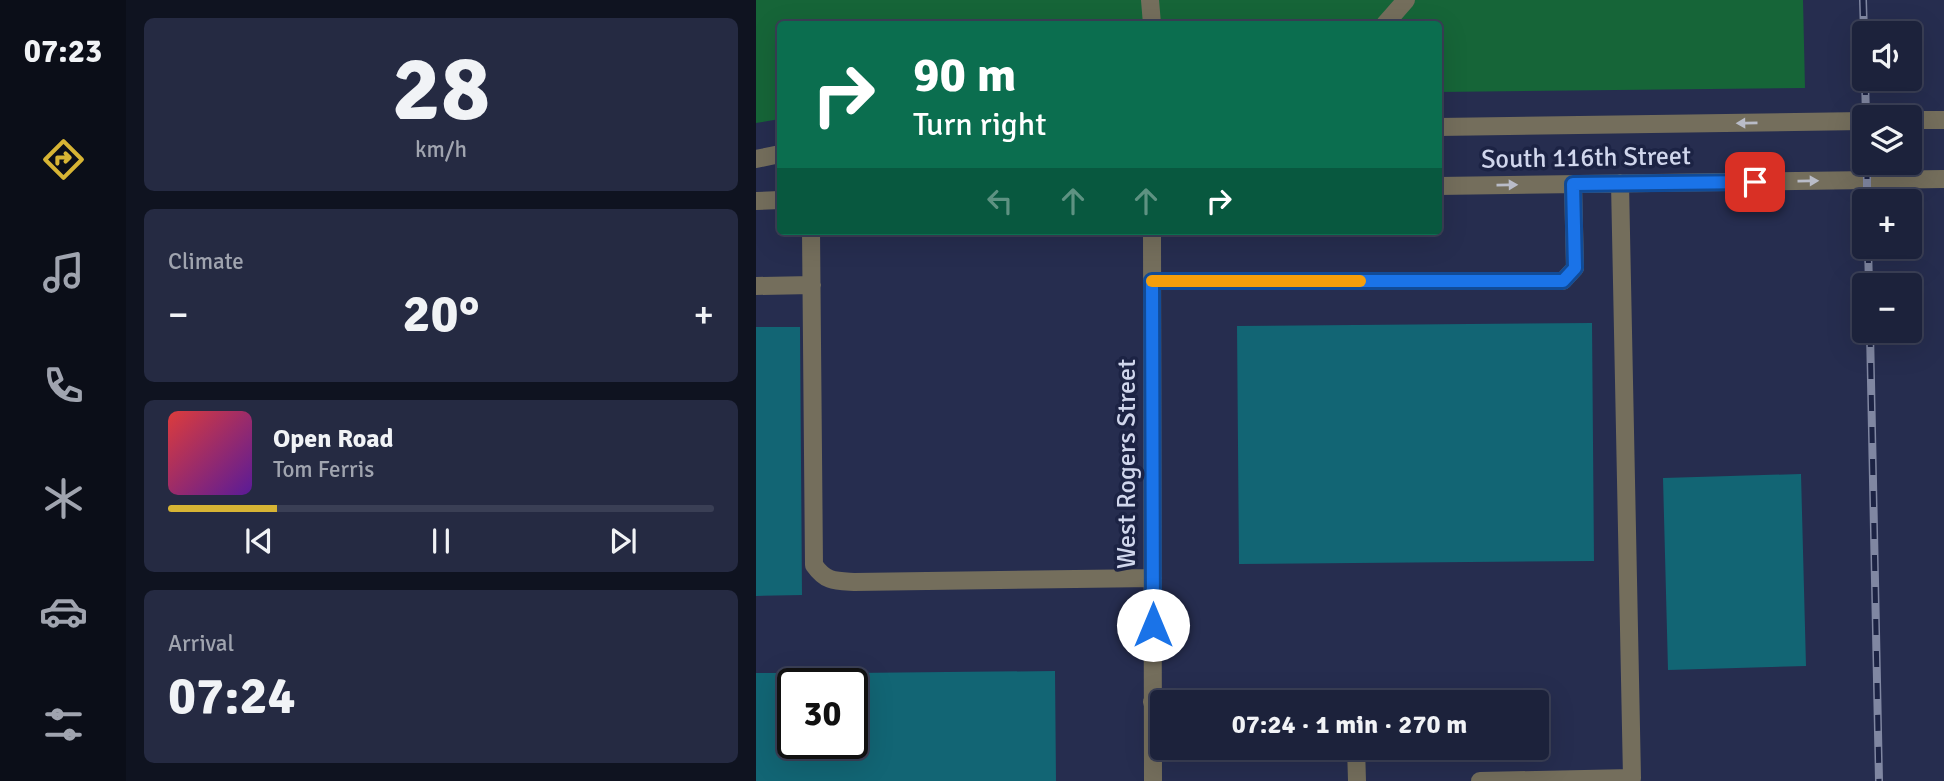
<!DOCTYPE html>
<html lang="en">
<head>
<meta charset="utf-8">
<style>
	:root { --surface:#1c223b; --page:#252a42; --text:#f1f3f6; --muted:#a0a4af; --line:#3a3f55; --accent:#d7b434 }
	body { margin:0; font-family:Signika,sans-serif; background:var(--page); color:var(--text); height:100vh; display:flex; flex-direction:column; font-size:26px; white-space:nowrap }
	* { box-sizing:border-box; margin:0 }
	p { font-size:23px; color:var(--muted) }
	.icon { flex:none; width:38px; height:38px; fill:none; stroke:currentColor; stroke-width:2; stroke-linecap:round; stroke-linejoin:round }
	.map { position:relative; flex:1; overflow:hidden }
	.sheet { display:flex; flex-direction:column; gap:18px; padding:18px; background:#0f1320; width:630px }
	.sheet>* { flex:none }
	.banner { position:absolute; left:21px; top:21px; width:665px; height:214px; border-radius:7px; box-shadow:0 7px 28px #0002,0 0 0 2px var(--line); background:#0b6e4f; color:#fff; overflow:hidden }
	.controls { position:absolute; left:1096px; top:21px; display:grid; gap:14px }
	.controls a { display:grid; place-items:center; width:70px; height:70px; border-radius:7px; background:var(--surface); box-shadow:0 7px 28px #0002,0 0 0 2px var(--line); font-size:35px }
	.speed { position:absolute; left:21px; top:668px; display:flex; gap:14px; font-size:35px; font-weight:700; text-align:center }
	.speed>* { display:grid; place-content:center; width:91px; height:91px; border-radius:50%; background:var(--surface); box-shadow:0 7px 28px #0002,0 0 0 2px var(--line); line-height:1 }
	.speed .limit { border:4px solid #111; border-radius:10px; background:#fff; color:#111 }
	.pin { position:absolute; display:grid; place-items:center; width:60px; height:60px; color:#fff; margin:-30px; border-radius:14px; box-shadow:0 4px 10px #0006 }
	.me { position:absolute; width:77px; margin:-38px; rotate:0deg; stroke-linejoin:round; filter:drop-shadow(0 0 5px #0008) }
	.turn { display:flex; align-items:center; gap:24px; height:147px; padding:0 21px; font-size:32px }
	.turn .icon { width:91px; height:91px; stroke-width:2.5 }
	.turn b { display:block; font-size:49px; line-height:60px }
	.lanes { display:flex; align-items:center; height:66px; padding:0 21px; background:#0003; justify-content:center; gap:35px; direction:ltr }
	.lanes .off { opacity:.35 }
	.big { font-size:52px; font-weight:700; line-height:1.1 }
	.sheet .widget { flex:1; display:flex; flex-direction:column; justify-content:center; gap:10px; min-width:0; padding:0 24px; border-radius:10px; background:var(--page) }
	.sheet .dial { align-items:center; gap:0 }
	.dial b { font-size:91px; line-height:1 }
	.song { display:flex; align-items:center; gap:21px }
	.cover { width:84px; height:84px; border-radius:10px; background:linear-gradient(135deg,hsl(0 70% 55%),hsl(270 70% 35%)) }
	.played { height:7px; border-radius:4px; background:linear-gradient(90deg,var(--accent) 20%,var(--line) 20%) }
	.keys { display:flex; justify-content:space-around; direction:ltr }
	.heat { display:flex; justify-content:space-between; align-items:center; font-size:38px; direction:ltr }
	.trip { position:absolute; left:394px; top:690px; width:399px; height:70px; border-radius:7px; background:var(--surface); box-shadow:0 7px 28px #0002,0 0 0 2px var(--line); font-weight:700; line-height:70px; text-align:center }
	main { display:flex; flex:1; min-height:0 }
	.tabs { display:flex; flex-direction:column; width:126px; justify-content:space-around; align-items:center; background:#0b0e18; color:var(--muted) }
	.tabs .icon { width:49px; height:49px }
	.tabs .active { color:var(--accent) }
	.tabs b { font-size:32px; color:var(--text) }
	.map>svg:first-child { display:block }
</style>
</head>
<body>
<main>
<nav class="tabs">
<b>07:23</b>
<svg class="icon active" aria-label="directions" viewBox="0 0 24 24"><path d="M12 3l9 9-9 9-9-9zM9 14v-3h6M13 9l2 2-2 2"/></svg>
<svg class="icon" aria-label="music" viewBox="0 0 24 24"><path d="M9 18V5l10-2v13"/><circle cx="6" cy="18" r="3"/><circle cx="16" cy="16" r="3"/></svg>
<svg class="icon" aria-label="phone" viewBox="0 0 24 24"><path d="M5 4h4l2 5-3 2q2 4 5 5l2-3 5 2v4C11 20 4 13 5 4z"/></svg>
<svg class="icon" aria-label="climate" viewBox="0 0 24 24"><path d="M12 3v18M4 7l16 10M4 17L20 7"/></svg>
<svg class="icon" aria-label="car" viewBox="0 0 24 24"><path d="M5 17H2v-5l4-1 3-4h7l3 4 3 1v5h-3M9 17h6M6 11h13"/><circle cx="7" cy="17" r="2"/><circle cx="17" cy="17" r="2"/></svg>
<svg class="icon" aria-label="filters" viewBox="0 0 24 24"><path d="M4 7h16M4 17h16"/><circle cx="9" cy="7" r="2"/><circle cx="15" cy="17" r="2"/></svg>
</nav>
<section class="sheet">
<div class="widget dial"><b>28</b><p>km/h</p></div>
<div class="widget"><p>Climate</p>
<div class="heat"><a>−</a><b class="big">20°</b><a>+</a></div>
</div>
<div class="widget">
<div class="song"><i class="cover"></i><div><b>Open Road</b><p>Tom Ferris</p></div></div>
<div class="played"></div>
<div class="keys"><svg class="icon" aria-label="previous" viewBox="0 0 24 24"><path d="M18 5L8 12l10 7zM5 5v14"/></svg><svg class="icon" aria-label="pause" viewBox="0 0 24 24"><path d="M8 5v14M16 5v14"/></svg><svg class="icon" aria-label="next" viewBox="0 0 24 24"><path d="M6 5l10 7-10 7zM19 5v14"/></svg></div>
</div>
<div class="widget"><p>Arrival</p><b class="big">07:24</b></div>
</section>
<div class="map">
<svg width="1188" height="781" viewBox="0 0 1188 781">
	<rect width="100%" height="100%" fill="#262d4f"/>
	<path fill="#166538" d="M0,0H1047L1049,88L683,92L682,24H24V119L0,123Z"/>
	<path fill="#126574" d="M836,323L838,561L483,564L481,326Z
		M0,327H44L46,595L0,596Z
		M1045,474L1050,666L912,670L907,478Z
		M299,671L300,781H0V673H37V744H96V673Z"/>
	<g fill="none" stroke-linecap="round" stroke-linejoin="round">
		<path stroke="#746e5c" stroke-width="18" d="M394,0L396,24
			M629,24L650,0
			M1153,120H1188
			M682,127L1108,121
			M0,159L24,154
			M682,186L1188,179
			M0,201L24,200
			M55,231L58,565C70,582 79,581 98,582L397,578
			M396,231L397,781
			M396,281H807L819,268L817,184
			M0,286L56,285
			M598,698L753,699
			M396,702L598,698V702
			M600,747L601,781
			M724,781L876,778L864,183"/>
		<g stroke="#8087a2" stroke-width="8">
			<path id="rail" d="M1107,0L1108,33
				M1109,79L1110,117
				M1111,163V201
				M1112,247L1113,285
				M1114,331L1123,781"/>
		</g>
		<use href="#rail" stroke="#1c2344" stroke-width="5" stroke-dasharray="16" stroke-linecap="butt"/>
	</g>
	<defs><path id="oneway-solid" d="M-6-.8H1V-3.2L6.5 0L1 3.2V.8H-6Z" transform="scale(1.75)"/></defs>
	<g fill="#b9bcc8">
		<use href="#oneway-solid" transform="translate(991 123) rotate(179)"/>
		<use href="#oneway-solid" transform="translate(1052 181) rotate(-1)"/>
		<use href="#oneway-solid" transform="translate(751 185) rotate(-1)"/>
	</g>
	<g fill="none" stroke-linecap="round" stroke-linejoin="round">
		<g stroke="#114b97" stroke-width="18">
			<path id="route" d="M397,625L396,281H807L819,268L817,184L999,182"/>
		</g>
		<use href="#route" stroke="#1a73e8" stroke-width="12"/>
		<path stroke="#f59e0b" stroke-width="12" d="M396,281H604"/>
	</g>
	<g text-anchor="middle" stroke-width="7" stroke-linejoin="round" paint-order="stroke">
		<g font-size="26" fill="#d0d6ec" stroke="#1c2344">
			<text transform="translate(830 157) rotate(-1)" y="9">South 116th Street</text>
			<text transform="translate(370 464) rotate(-90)" y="9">West Rogers Street</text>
		</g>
	</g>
</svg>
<div class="controls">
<a><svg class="icon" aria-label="sound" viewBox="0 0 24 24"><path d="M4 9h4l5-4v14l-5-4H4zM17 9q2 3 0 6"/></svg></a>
<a><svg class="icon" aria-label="layers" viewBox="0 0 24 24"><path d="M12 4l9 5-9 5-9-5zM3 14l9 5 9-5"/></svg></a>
<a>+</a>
<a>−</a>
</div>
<div class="speed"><div class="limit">30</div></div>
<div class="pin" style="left:999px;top:182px;background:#d93025"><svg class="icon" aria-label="arrive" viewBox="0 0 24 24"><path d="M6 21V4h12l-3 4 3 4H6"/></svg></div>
<svg class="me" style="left:397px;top:625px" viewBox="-20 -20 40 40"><circle r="19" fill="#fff"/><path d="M0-13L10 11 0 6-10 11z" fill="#1a73e8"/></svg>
<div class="trip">07:24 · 1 min · 270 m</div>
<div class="banner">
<div class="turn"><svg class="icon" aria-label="right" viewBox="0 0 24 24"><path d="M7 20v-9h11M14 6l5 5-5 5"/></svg><div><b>90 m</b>Turn right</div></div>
<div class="lanes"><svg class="icon off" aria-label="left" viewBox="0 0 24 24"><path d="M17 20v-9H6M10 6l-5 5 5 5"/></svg><svg class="icon off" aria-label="ahead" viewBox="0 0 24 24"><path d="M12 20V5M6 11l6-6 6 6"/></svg><svg class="icon off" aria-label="ahead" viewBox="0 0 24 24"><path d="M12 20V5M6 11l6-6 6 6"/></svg><svg class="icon" aria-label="right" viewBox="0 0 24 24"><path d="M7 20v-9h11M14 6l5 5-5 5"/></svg></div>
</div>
</div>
</main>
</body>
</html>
